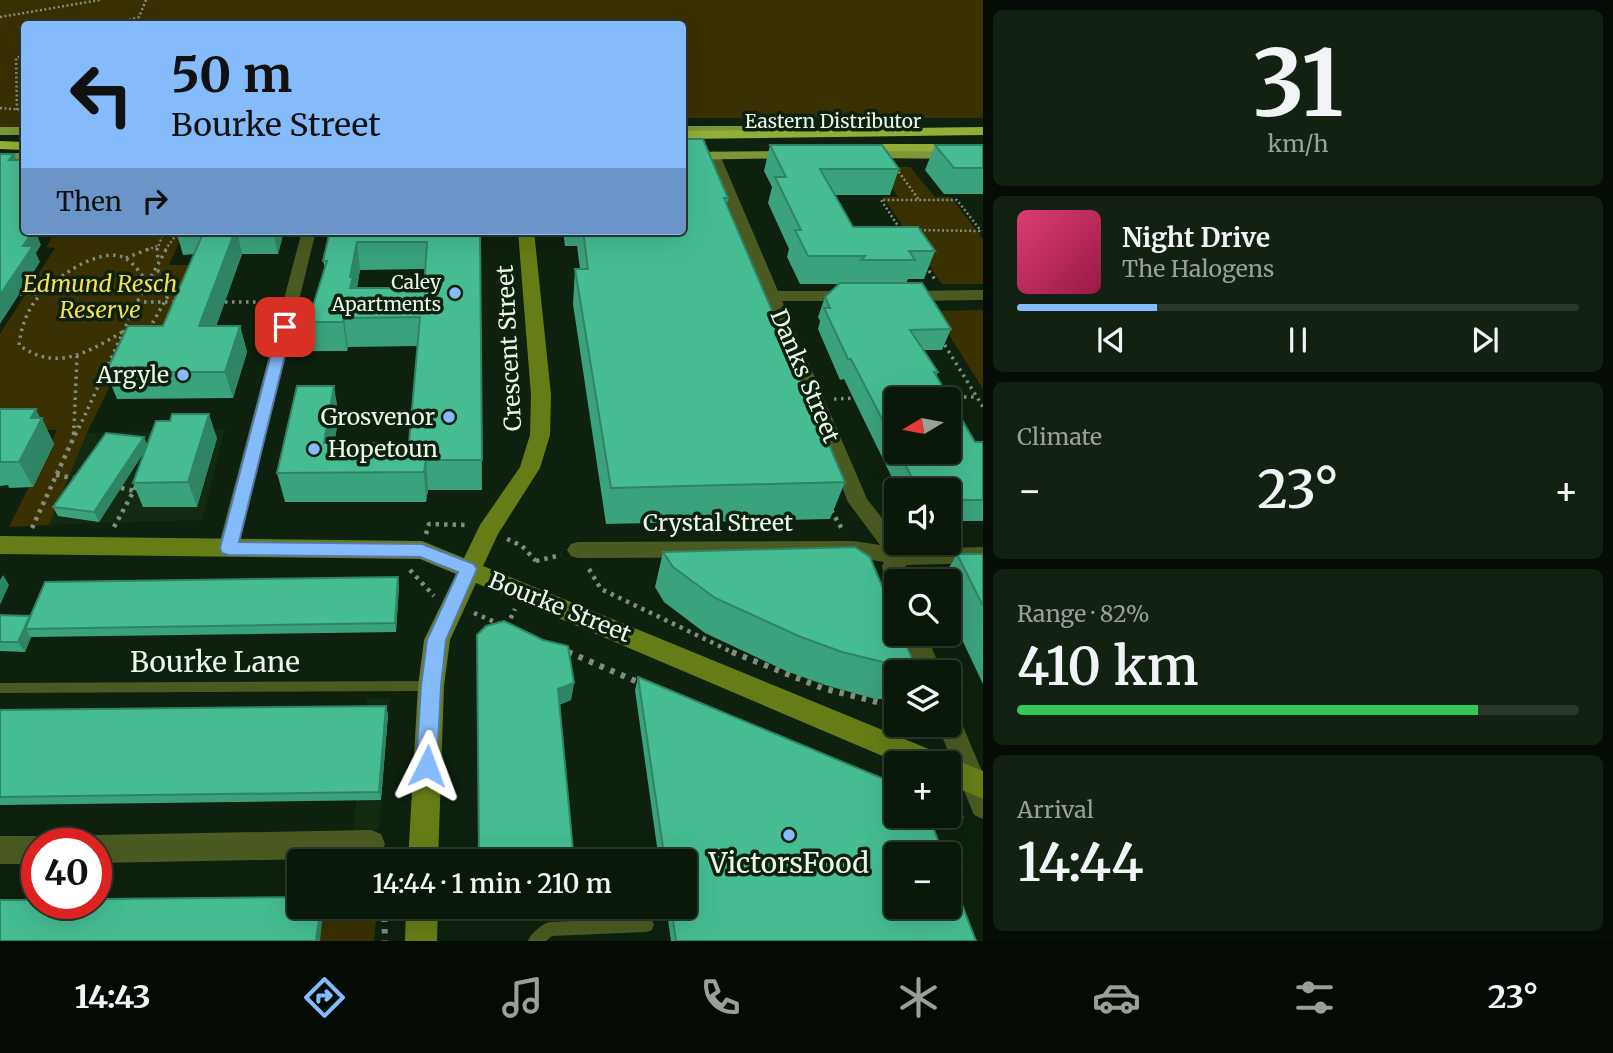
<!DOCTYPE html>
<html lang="en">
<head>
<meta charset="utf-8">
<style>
	:root { --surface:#0a180a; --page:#132113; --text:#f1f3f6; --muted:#99a09c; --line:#2a372b; --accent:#86bbfb }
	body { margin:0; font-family:Merriweather,serif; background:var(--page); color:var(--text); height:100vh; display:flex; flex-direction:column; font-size:26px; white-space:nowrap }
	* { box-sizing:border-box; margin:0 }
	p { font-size:23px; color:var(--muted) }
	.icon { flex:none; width:38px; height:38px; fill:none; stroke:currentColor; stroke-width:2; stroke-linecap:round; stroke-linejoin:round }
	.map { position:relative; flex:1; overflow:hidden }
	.drawer { display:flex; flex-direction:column; gap:10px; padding:10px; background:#060d06; width:630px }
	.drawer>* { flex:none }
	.banner { position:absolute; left:21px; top:21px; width:665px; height:214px; border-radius:7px; box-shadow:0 7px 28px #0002,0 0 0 2px var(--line); background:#86bbfb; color:#111; overflow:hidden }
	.needle { width:46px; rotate:260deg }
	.controls { position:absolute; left:884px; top:387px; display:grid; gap:14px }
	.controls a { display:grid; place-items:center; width:77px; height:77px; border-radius:7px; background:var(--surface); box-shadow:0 7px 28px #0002,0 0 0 2px var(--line); font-size:35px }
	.speed { position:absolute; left:21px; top:828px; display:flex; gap:14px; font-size:35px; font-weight:700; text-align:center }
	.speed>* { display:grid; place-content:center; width:91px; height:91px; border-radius:50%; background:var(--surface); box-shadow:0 7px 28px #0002,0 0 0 2px var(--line); line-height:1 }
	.speed .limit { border:10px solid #d22; background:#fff; color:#111 }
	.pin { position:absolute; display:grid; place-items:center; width:60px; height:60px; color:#fff; margin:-30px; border-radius:14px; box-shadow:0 4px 10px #0006 }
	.me { position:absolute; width:77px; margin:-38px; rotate:3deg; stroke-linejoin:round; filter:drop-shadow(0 0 5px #0008) }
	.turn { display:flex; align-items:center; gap:24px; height:147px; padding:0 35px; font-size:32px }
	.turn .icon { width:91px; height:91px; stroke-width:2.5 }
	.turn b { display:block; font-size:49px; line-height:60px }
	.then { display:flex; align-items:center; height:66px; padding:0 35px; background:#0003; gap:14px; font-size:26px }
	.big { font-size:52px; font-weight:600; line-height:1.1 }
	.drawer .widget { flex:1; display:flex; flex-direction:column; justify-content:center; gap:10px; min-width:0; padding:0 24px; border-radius:10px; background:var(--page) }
	.drawer .dial { align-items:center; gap:0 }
	.dial b { font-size:91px; line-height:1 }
	.song { display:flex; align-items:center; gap:21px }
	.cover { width:84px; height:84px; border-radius:10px; background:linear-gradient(135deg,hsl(340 70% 55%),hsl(340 70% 35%)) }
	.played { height:7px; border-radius:4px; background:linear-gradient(90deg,var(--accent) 25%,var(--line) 25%) }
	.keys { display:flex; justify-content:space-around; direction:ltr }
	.heat { display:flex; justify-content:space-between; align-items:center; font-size:38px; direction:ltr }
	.charge { height:10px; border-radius:5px; background:linear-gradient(90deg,#34c759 82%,var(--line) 0) }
	.trip { position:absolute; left:287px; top:849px; width:410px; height:70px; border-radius:7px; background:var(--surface); box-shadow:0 7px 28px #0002,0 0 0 2px var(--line); font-weight:600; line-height:70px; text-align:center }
	.tab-bar { display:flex; height:112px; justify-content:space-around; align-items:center; background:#040a04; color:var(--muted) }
	.tab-bar .icon { width:49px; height:49px }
	.tab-bar .selected { color:var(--accent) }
	.tab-bar b { font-size:32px; color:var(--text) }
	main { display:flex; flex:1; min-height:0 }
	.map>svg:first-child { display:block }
</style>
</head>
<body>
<main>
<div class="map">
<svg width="983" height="941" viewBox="0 0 983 941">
	<rect width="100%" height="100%" fill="#0e200e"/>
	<path fill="#122912" d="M225,429L202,520L49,525L87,433Z
		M390,698L379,830H353L367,699Z"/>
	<path fill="#393102" d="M0,0H983V118H683L682,24H24V127H0Z
		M877,167H910L935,197H951L983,239V284H942L883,197H898Z
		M56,231H184L169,265H201L165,355H125L87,433L49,525L9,527L57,430L8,429L0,420V334L55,248L46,247Z
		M983,310V389L934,311Z
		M324,907H377L374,941H320Z"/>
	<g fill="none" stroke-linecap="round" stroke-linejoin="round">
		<path stroke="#808e80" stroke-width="2.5" stroke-dasharray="2 2.5" stroke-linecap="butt" d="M0,17L100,0
			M116,24L139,17L146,0
			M0,108L24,110
			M17,110L16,58L24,55
			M896,168L919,200
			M915,230L980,231
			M902,232L881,200H957L981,231
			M147,250L157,246
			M157,250L164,231
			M165,250L179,231"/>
		<path stroke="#808e80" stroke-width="3.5" stroke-dasharray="2.5 4.5" stroke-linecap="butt" d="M157,248L158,260
			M126,258L151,248
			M925,265L936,281
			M13,294H40
			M137,302H177
			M225,302H273
			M149,329L172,289L169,276L154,269
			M122,332C87,353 56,372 19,345C21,328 26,313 36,300C51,280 100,245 125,258C134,263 141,274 147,282
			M941,339L983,407
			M943,397H977
			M834,399L857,398
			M74,428L77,356
			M79,428L137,302L167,248"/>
		<path stroke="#808e80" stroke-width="4.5" stroke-dasharray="3.5 5" stroke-linecap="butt" d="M74,435V426
			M56,475L79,479
			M121,488L135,491
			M831,510L842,529
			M114,527L137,485
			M32,528L79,426
			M426,534L429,524L469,525
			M507,539L522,546L536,561
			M536,561L561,555
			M589,569L601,589L736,654
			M410,570L434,596
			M474,613L502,625
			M507,626L515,609
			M565,651L572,654"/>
		<path stroke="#808e80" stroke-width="6" stroke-dasharray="4.5 7" stroke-linecap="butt" d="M568,652L640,683
			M732,652L822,688L896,707
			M892,706L896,716
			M948,813L964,820
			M384,906L385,941"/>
		<path fill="#4b5a21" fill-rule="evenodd" d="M430,681L434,682L436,686L434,690L430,691L0,693V683Z
			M647,918L652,920L654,925L652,930L647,932L552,936L546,941H528C531,933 541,925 549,922Z"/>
		<path fill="#4b5a21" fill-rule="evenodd" d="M714,151L720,155L778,291H851L859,296L851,301H782L867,499L896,536V542H902L906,549L983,547V563L907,565L904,568L906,581H896V596L888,593L882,566L884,562L853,557L578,558L571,556L567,550L571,544L578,542L853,541L880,545L848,502L708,155Z
			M302,231H316L238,548L235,554L228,556L221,554L218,548Z
			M983,290V300L906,301L898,296L906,291Z
			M904,634H926L942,672H918Z
			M948,709L957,712L983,774V819L974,815L937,724H948Z
			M371,830L381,834L385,844L381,854L371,858L96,863V844H84L86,839L96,835Z
			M0,836H37L48,844H37V864H0Z"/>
		<path fill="#667d17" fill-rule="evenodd" d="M518,231H534L551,395L550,435L540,468L498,534L483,566L941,754L943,759L948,757L983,771V799L948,784V763H899L476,583L450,640L444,686L438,861H408L418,686L424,640L456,574L420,559L0,554V536L422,541L464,558L480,525L520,467L530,435L531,395Z
			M406,906H438L437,941H405Z"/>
		<path fill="#7e9636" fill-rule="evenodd" d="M682,126H754L760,130L754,134H682Z
			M0,127H24V135H0Z
			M795,151L800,152V158L682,160V152Z
			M859,151H983V159L854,158V152Z
			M0,153H24V161H0Z"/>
		<path fill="#91af38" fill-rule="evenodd" d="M983,127V135L682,139V131Z
			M0,141L24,142V150L0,149Z
			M870,144H983V152L865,151L863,148Z"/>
	</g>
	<path fill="#3ba27e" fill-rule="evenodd" d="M682,139L728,198L727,204L845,482L830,519L606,524L573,304L575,269H580L577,246H565L563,231H682Z
		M770,145L899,169L890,195H835L853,227L935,251L924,279H908L906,283L951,329L942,350H924L938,372L936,376L975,442H983V521H948V490H898L844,379L840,380L818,329L820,321L818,317L825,297L840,284H800L787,257L789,249L768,203L772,187L764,171ZM896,399L948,452H896Z
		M935,145H983V194H944L925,170Z
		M176,231H284L278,254H242L216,326H240L247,352L233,398L117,399L106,372L163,326L194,254L183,255Z
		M330,231H480L482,490H428L426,502H285L277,473L339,416L334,443H409L418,346L348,347L347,351H313L308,322L325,268L323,261ZM425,269L424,288H357L360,270Z
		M0,409L41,418L54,444L33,487L9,488L8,485L0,486Z
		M217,438L197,507H143L133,483L144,452L99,522L58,516L53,507L147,444Z
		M663,552L915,665L910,672H896V695L894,699H875L825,685L786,671L705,633L664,602L655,587Z
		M957,554H983V684L948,610V581H941Z
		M399,586L396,632L31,637L25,652L0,651V615L30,616V617Z
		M477,635L574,683L571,700L559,705L574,861H479Z
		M638,677L976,941H671L666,906H684V861H659L635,690Z
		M386,706L388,715L381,800L0,805V710Z"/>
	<path fill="#308466" d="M14,154L20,169L9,160Z
		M24,231H40L37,235L41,245L36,253L40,262L0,324V295L23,246Z
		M235,231H237L242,254L207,352L199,326Z
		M273,231H284L278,254Z
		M357,242L360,270L355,295L354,317L350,277Z
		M344,318L348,347L347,351L343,322Z
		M240,326L247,352L233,398L225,372Z
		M334,386L339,416L329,473L324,443Z
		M36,409L41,420L42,418L54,444L33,487L19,462L31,418Z
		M209,414L217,438L197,507L188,482Z
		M144,437L148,446L99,522L94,512Z
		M426,460L428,490L426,502L424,472Z
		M3,575L9,585L0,605V580Z
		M398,577L399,586L396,632L395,623Z
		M30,616L36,626L25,629L31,637L25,652L18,642Z
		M574,683L571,700L556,706L558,689Z
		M386,706L388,715L381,800L379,792Z
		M321,906H324L320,941H316Z"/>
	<path fill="#45bc92" stroke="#308466" stroke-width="2" fill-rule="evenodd" d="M682,139H703L728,198H724L845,482L611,488L575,269H588L583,231H682V220H686L682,212Z
		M770,145H882L899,169H820L853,227H918L935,251H909L915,260H861L865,256H808L795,230H801L775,177H786Z
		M935,145H983V168H954Z
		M0,154H14L9,160H24V231H33L23,246H33L0,295Z
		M204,231H235L199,326H240L225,372H106L128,326H163Z
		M330,231H480L482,460H426L424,472L277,473L297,386H334L324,443H409L420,317L344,318L343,322H308L327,261H323ZM357,242H427L424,288H350L353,277H350Z
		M840,283H922L951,329L910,330L938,372H934L975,442H983V500H948V490H921L914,482L899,452H948V399H896V446L851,359H848L824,308H830L825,297Z
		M0,409H36L31,418H42L19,462H0Z
		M172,414H209L188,482L133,483L156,421H170Z
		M106,433L144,437L94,512L53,507Z
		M855,547L870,557L896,620V634H902L915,665H895L842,652L801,637L715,598L673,567L663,552Z
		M957,554H983V606Z
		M398,577L395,623L25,629L45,582Z
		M0,615L30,616L18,642H0Z
		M504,621L543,640L568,646L574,683L558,689L574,861H505L479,859L477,635L486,626Z
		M638,677L896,784V816H929L943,854H896V906H948V868L976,941H676L671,906H684V861H665Z
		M386,706L379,792L0,797V710Z
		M299,897V906H321L316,941H0V900H37V903H96V899Z"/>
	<path fill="#86bbfb" stroke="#577aa3" stroke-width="2" d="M285,323L292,327L239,542L422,544L474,564L477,569L446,640L441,686L437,766L434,773L427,776L419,773L416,766L421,686L427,640L458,572L420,557L228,555L222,553L220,548L278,327Z"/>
	<g fill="#86bbfb" stroke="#0e200e" stroke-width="2.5">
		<circle cx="455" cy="293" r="7"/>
		<circle cx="183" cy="375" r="7"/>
		<circle cx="449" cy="417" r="7"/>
		<circle cx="314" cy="449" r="7"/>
		<circle cx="789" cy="835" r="7"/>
	</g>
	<g text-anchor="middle" stroke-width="7" stroke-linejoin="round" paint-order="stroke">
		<g font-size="19" fill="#ebf7eb" stroke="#0e200e">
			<text x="833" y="128">Eastern Distributor</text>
		</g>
		<g font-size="19" fill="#ebf7eb" stroke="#0e200e" text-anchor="end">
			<text x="441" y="289">Caley<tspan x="441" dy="22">Apartments</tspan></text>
		</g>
		<g font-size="23" font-style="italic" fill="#f5df57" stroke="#0e200e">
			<text x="100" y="292">Edmund Resch<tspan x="100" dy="26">Reserve</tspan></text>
		</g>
		<g font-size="23" fill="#ebf7eb" stroke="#0e200e">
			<text transform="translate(509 348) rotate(-93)" y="8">Crescent Street</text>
			<text transform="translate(805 376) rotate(67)" y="8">Danks Street</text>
			<text x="718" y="531">Crystal Street</text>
			<text transform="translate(560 607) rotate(22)" y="8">Bourke Street</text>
		</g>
		<g font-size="23" fill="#ebf7eb" stroke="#0e200e" text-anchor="end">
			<text x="169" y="383">Argyle</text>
			<text x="435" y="425">Grosvenor</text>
			<text x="328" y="457" text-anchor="start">Hopetoun</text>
		</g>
		<g font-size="28" fill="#ebf7eb" stroke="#0e200e">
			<text x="215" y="672">Bourke Lane</text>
		</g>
		<g font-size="28" fill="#ebf7eb" stroke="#0e200e">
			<text x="789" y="873">VictorsFood</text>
		</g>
	</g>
</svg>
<div class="controls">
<a><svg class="needle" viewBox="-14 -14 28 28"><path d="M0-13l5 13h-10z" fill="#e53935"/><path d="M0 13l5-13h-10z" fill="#99a09c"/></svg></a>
<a><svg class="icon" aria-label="sound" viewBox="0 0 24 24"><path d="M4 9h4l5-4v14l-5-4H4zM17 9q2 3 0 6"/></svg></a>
<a><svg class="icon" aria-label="search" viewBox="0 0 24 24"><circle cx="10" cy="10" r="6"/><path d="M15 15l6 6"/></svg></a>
<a><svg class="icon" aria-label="layers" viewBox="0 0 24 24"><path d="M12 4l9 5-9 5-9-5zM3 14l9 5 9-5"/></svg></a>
<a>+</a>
<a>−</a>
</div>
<div class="speed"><div class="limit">40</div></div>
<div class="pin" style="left:285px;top:327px;background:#d93025"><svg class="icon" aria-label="arrive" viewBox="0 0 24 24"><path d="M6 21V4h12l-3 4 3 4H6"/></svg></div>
<svg class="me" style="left:427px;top:766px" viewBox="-20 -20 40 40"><path d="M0-17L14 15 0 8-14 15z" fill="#86bbfb" stroke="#fff" stroke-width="4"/></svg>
<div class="trip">14:44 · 1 min · 210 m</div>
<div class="banner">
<div class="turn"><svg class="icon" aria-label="left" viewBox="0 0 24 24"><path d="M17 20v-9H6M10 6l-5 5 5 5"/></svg><div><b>50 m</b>Bourke Street</div></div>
<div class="then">Then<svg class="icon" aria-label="right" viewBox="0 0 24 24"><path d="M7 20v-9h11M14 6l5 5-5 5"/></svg></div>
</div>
</div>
<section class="drawer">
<div class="widget dial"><b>31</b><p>km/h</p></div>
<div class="widget">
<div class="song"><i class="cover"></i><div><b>Night Drive</b><p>The Halogens</p></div></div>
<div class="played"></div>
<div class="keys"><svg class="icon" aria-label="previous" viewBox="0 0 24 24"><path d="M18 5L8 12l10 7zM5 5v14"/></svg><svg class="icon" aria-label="pause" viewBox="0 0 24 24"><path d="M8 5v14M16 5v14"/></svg><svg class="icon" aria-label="next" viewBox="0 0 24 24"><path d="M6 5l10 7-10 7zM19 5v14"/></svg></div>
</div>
<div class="widget"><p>Climate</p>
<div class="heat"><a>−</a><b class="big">23°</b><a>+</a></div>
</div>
<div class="widget"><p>Range · 82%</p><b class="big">410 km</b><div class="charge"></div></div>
<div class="widget"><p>Arrival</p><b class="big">14:44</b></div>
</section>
</main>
<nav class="tab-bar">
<b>14:43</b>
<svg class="icon selected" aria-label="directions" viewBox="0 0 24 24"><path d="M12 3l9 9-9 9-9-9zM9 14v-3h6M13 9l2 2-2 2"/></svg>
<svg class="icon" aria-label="music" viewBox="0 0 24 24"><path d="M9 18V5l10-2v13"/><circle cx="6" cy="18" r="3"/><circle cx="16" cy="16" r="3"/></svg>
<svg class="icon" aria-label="phone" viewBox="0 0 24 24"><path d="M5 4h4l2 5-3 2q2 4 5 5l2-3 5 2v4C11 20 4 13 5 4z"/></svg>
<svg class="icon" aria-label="climate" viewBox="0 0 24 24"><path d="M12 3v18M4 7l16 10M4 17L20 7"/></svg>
<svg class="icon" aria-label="car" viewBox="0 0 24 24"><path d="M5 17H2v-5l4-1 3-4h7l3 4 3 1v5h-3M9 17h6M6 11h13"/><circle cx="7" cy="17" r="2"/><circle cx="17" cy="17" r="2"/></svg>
<svg class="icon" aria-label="filters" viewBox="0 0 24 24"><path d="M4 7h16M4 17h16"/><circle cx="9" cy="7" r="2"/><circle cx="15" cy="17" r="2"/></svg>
<b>23°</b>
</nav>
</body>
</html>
